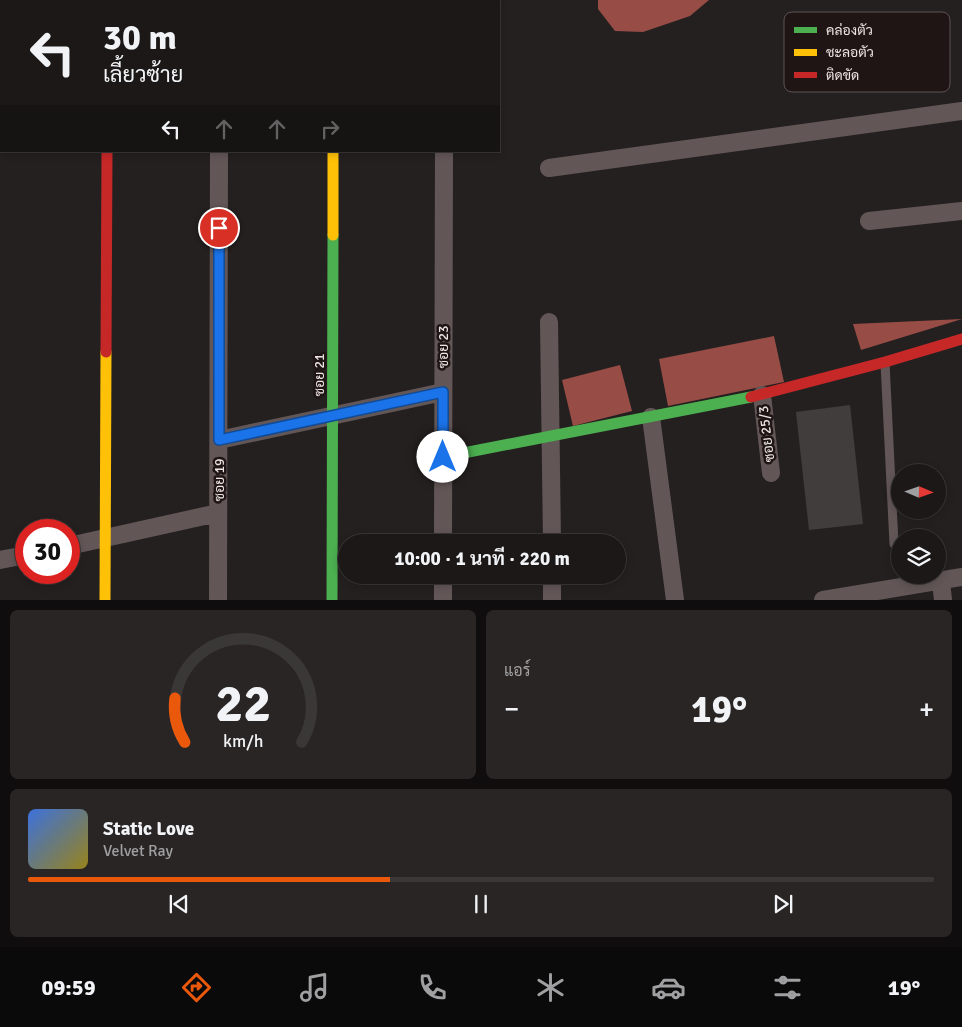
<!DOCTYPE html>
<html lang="th">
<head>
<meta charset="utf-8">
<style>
	:root { --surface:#1c1818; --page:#292525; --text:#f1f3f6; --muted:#a0a0a2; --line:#3a3737; --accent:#ea580c }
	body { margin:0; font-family:Signika,Sarabun,sans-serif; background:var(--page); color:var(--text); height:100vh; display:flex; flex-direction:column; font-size:19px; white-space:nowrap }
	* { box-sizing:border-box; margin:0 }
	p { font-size:16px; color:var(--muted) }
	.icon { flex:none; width:28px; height:28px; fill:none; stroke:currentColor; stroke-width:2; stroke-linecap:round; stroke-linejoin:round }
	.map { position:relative; height:600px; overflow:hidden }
	.sheet { display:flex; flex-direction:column; gap:10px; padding:10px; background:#0f0d0d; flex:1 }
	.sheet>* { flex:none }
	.banner { position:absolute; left:0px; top:0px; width:500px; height:152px; box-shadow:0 2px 8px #0003,0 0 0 1px var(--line); background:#1c1818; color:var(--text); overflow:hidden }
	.needle { width:32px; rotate:92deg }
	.tools { position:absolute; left:891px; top:464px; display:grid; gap:10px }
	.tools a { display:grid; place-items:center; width:55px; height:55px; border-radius:50%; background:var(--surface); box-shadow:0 2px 8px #0003,0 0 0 1px var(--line); font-size:25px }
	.speed { position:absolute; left:15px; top:519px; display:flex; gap:10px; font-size:25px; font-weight:700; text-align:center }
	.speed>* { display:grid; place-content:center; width:65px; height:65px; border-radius:50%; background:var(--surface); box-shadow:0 2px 8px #0003,0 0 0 1px var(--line); line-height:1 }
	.speed .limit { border:8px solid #d22; background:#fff; color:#111 }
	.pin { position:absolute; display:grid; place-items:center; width:42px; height:42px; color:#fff; margin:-21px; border:2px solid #fff; border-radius:50%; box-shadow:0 1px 5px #0007 }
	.me { position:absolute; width:55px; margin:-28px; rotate:0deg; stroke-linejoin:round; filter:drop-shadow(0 0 4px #0008) }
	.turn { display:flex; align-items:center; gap:18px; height:105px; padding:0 20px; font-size:22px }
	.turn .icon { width:65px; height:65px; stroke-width:2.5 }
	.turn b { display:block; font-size:35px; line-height:42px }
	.lanes { display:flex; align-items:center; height:48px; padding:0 20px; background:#0003; justify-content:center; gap:25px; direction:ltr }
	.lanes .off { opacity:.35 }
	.big { font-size:38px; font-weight:700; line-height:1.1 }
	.sheet .card { flex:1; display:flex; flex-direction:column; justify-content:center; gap:8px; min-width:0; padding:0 18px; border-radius:8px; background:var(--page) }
	.sheet .dial { align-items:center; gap:0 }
	.dial svg { height:130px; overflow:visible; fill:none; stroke:var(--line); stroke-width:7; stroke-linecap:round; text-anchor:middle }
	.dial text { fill:var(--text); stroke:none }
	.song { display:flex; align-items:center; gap:15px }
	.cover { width:60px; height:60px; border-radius:8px; background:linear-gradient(135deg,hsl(220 70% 55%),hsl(50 70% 35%)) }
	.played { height:5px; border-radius:2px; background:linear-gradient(90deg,var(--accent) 40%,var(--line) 40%) }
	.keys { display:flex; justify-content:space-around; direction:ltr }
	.heat { display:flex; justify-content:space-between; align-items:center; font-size:28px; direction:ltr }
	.sheet .tiles { flex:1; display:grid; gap:10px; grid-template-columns:1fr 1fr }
	.card:last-child { grid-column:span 2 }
	.trip { position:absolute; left:338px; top:534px; width:288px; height:50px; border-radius:25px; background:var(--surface); box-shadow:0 2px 8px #0003,0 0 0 1px var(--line); font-weight:700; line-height:50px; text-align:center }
	.tabs { display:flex; height:80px; justify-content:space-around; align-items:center; background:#0b0a0a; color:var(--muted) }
	.tabs .icon { width:35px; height:35px }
	.tabs .current { color:var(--accent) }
	.tabs b { font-size:22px; color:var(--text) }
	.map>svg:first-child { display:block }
</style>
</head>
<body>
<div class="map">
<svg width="962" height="600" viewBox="0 0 962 600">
	<rect width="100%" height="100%" fill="#252020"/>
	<path fill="#984c46" d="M598,0H709L690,16L643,32L615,31L598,9Z
		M962,319L861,350L853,324Z
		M774,336L784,382L668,406L659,359Z
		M620,365L632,411L573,426L562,380Z"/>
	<path fill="#423d3d" d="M850,405L863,524L809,530L796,412Z"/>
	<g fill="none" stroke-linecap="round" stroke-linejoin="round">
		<path stroke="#625756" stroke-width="9" d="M885,363L894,544"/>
		<path stroke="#625756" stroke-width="18" d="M333,0V1
			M108,1V0
			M220,1V0
			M445,1V0
			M0,126H1
			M549,168L962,111
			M869,221L962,211
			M549,322L552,542
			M762,395L771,473
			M651,417L675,600
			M219,440L443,392
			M443,542L444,151
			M69,546L218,513
			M0,560L26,555
			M552,575V600
			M941,581L943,600
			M218,600L219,151
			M443,600V575
			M823,600L962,577"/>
		<path stroke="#4caf50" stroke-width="11" d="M443,457L751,397
			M332,600L333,235"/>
		<path stroke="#ffc107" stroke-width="11" d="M333,235V151
			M105,600L106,352"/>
		<path stroke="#c62828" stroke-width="11" d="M106,352L107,151
			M751,397L885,362L962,339"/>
	</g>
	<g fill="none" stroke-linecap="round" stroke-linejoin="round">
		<g stroke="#114b97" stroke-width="12">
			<path id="route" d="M219,228V440L443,392V457"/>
		</g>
		<use href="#route" stroke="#1a73e8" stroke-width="9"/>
	</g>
	<g text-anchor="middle" stroke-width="5" stroke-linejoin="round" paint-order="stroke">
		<g font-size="14" fill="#ece5e4" stroke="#1e1514">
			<text transform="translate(443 347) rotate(-90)" y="5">ซอย 23</text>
			<text transform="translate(319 375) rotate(-90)" y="5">ซอย 21</text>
			<text transform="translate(766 434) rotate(-97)" y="5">ซอย 25/3</text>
			<text transform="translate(219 480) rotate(-90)" y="5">ซอย 19</text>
		</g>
	</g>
	<rect x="784" y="12" width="166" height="80" rx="8" fill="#1e1514" stroke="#5c5352" stroke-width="1"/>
	<rect x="794" y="27" width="23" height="6" fill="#4caf50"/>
	<rect x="794" y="49" width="23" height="7" fill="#ffc107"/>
	<rect x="794" y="72" width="23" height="6" fill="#c62828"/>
	<g font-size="14" fill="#ece5e4">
		<text x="826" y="35">คล่องตัว</text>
		<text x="826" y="57">ชะลอตัว</text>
		<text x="826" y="80">ติดขัด</text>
	</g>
</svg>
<div class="tools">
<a><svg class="needle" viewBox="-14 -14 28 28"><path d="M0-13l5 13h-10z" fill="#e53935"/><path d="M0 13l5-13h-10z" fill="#a0a0a2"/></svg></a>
<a><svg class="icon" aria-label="layers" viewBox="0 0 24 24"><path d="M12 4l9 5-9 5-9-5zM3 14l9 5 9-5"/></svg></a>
</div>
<div class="speed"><div class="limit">30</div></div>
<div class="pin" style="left:219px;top:228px;background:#d93025"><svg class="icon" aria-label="arrive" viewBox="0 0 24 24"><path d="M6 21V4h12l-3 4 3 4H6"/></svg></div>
<svg class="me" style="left:443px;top:457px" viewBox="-20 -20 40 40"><circle r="19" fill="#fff"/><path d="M0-13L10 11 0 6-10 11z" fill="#1a73e8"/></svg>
<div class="trip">10:00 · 1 นาที · 220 m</div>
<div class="banner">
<div class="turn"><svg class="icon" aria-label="left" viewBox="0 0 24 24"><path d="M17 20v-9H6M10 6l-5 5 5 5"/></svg><div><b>30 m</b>เลี้ยวซ้าย</div></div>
<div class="lanes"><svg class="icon" aria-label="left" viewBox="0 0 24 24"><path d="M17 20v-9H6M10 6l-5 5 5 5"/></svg><svg class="icon off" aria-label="ahead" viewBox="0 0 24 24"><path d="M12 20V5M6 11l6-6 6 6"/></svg><svg class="icon off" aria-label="ahead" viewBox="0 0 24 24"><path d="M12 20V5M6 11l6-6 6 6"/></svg><svg class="icon off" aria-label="right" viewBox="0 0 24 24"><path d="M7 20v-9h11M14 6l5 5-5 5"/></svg></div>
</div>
</div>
<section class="sheet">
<div class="tiles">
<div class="card dial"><svg viewBox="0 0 100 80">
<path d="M14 69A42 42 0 1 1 86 69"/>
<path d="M14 69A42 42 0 0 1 8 42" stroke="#ea580c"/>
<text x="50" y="56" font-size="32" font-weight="700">22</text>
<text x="50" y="72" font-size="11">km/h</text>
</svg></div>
<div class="card"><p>แอร์</p>
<div class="heat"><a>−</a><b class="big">19°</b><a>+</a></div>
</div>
<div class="card">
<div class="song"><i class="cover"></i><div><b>Static Love</b><p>Velvet Ray</p></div></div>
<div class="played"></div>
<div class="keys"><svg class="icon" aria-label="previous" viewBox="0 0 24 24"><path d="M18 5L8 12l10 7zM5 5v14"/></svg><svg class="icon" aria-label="pause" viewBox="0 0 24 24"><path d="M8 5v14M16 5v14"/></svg><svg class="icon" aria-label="next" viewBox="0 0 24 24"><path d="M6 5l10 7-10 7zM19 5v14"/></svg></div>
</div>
</div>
</section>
<nav class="tabs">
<b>09:59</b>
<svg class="icon current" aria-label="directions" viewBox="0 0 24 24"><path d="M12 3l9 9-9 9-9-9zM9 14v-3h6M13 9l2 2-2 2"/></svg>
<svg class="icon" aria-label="music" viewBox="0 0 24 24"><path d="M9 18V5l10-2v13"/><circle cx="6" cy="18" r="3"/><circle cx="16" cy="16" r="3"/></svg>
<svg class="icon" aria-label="phone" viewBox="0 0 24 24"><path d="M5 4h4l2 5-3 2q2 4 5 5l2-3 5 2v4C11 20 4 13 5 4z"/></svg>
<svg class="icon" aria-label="climate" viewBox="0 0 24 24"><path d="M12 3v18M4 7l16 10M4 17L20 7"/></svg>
<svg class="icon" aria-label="car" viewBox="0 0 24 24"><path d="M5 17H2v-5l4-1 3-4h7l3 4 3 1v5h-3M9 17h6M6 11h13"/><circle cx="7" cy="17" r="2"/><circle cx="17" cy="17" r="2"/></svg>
<svg class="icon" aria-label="filters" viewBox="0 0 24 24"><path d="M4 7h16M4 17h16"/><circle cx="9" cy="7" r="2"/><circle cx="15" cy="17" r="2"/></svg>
<b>19°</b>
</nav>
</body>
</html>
